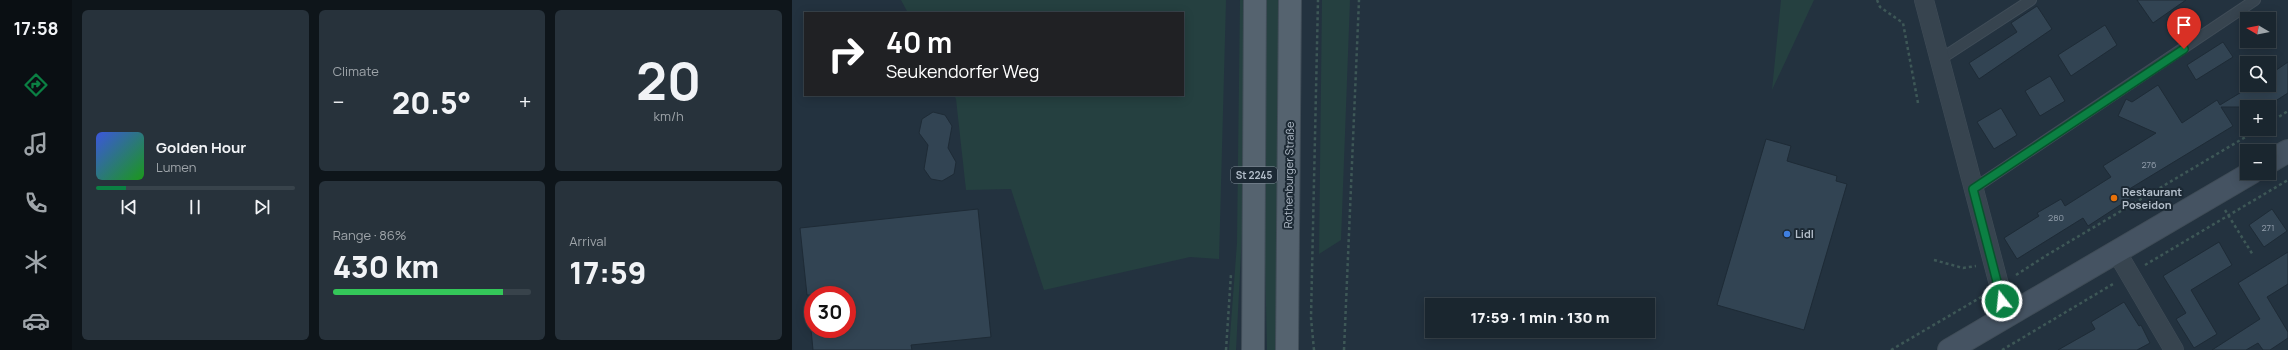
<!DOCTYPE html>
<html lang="en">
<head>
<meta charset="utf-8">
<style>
	:root { --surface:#1a262f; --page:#27323b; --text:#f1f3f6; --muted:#9fa5aa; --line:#38434b; --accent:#0b8043 }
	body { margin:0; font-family:Manrope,sans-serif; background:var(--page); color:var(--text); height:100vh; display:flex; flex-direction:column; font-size:15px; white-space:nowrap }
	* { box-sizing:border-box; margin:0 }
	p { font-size:13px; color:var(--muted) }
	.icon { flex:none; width:22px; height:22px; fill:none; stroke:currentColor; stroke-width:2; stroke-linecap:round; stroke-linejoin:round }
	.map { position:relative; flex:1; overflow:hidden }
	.sheet { display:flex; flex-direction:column; gap:10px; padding:10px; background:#0e151a; width:720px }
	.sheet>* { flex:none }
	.guide { position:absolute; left:12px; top:12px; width:380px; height:84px; border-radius:0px; box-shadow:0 2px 10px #0003,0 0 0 1px var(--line); background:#202124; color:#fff; overflow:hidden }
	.needle { width:26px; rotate:280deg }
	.fabs { position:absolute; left:1448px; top:12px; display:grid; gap:8px }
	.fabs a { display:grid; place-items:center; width:36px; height:36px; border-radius:0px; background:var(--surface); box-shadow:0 2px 10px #0003,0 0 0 1px var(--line); font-size:20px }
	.speed { position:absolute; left:12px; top:286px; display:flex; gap:8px; font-size:20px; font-weight:700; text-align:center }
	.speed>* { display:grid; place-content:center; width:52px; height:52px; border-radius:50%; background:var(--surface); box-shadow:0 2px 10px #0003,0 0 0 1px var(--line); line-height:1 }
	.speed .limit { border:6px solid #d22; background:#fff; color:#111 }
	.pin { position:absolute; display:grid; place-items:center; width:34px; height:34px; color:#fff; margin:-41px -17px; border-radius:50% 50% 50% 0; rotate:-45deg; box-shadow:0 0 4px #0007 }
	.pin .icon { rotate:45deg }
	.me { position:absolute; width:44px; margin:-22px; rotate:344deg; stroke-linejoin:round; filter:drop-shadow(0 0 3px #0008) }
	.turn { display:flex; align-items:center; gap:14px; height:84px; padding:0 16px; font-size:18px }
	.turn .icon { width:52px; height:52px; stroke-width:2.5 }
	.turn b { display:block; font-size:28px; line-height:34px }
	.big { font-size:30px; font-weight:800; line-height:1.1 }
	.sheet .card { flex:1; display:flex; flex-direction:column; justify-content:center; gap:6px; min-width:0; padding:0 14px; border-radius:6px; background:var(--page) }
	.sheet .dial { align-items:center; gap:0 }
	.dial b { font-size:52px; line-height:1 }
	.song { display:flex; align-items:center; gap:12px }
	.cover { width:48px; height:48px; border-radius:6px; background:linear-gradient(135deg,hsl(230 70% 55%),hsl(120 70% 35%)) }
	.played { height:4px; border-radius:2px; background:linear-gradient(90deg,var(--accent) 15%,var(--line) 15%) }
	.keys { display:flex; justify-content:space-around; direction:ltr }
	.heat { display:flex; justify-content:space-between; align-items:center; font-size:22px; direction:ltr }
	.charge { height:6px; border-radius:3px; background:linear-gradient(90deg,#34c759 86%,var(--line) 0) }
	.sheet .tiles { flex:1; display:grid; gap:10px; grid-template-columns:repeat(3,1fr) }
	.card:first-child { grid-row:span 2 }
	.trip { position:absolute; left:633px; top:298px; width:230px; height:40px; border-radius:0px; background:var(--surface); box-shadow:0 2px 10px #0003,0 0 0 1px var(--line); font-weight:800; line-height:40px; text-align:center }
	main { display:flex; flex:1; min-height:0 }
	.dock { display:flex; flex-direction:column; width:72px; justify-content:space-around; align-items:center; background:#0a0f13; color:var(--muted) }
	.dock .icon { width:28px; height:28px }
	.dock .selected { color:var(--accent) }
	.dock b { font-size:18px; color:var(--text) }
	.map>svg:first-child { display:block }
</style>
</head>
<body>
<main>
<nav class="dock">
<b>17:58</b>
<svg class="icon selected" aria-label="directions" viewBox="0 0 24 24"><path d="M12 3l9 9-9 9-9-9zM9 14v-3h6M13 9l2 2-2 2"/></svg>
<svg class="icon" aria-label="music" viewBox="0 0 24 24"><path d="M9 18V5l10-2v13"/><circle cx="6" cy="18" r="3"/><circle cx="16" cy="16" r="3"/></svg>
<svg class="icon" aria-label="phone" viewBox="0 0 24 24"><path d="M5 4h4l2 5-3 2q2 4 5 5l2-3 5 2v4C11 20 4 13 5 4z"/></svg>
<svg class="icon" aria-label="climate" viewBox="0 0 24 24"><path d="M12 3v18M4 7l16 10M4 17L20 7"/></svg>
<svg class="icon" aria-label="car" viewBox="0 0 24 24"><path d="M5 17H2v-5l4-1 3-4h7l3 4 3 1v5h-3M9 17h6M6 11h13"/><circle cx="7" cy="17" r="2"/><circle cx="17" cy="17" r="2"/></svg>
</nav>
<section class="sheet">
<div class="tiles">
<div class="card">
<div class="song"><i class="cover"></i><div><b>Golden Hour</b><p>Lumen</p></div></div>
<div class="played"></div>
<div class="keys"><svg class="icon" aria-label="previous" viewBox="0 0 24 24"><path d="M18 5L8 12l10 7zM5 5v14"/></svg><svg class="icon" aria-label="pause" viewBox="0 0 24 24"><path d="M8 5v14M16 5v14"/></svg><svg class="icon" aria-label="next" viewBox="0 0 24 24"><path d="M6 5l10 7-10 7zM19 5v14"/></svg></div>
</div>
<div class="card"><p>Climate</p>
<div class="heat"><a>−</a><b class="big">20.5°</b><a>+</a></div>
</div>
<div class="card dial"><b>20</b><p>km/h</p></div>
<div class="card"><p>Range · 86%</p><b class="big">430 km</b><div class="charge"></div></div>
<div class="card"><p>Arrival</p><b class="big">17:59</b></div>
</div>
</section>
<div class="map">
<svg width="1496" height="350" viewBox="0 0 1496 350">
	<rect width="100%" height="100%" fill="#23323f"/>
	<path fill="#254040" d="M109,0H434L427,259L398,257L252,290L219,189L174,190L164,99L162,95H391V13H116Z
		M448,0H453L451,215L444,350H437L445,243Z
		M473,0H488L486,350H475L472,214Z
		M530,0H558L549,240L527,254Z
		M989,0H1022L980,90Z"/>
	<path fill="#324453" stroke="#1e2b36" d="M1345,0H1394L1361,23Z
		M1245,6L1260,29L1187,79L1177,63L1225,32L1219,23Z
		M1313,25L1325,45L1279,76L1266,55Z
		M1431,42L1441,57L1404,80L1395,65Z
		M1496,62V93L1474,107H1429L1441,126L1334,191L1339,198L1296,226L1291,218L1225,259L1212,238L1247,216L1245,213L1269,199L1273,206L1319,177L1311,166L1364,133L1326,116L1334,99L1340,102L1366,85L1390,123L1425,100L1428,105L1461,85H1477V75Z
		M1258,76L1273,101L1248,116L1233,91Z
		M1209,108L1225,135L1202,149L1185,122Z
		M141,112L153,115L160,126L156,148L164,162L162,174L150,181L139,179L132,169L136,145L127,133L130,119Z
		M974,139L999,146L995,161L1045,176L1044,181L1055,184L1012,330L925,305Z
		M186,209L199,337L119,345L120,350H21L19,329H55V295H15L8,228Z
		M1480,209L1495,231L1472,247L1457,225Z
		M1427,242L1440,265L1399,290L1425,334L1402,348L1384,319L1394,313L1371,276Z
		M1496,252V284L1475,297L1496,332V338L1478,350H1471L1466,343L1454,350H1420L1468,319L1446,283Z
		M1332,302L1347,326L1349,325L1358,343L1345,350H1266L1303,329L1299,322Z"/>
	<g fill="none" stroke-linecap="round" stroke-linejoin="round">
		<g stroke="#404d58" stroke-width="12">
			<path id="lane" d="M1147,60L1239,0
				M1181,189L1463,0"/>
		</g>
		<g stroke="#404d58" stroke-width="20">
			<path id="street" d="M1132,0L1215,315
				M1324,251L1382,350"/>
		</g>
		<g stroke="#404d58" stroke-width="24">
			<path id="secondary" d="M1477,162L1496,151
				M1157,350L1459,173"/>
		</g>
		<g stroke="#404d58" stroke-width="24">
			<path id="primary" d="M461,350L463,0
				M495,350L498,0"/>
		</g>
		<path stroke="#3e5857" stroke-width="2.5" stroke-dasharray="3 3" stroke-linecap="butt" d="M1085,0L1088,7L1111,23L1126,103
			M1477,123L1496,111
			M1433,210L1461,255
			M1142,260L1171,268L1184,266
			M1353,265L1496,180
			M1224,275L1255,255L1467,129
			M434,350L439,274
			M522,350L519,318L526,0
			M552,350L567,0
			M1099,350L1191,296
			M1210,350L1321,284"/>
		<use href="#lane" stroke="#37444f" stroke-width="10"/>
		<use href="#street" stroke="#37444f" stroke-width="19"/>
		<use href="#secondary" stroke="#455362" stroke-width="22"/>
		<use href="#primary" stroke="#55636f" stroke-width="22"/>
	</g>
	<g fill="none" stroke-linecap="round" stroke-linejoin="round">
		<g stroke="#07532c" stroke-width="10">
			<path id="route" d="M1210,301L1181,189L1392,49"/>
		</g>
		<use href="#route" stroke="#0b8043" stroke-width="7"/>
	</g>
	<circle fill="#e8710a" stroke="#1c2934" stroke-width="1.5" cx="1322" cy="198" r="4"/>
	<circle fill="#3f7fe0" stroke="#1c2934" stroke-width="1.5" cx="995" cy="234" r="4"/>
	<g text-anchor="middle" stroke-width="4" stroke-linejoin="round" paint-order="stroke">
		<g font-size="9" fill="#929eab">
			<text x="1357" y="168">276</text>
			<text x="1264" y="221">280</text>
			<text x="1476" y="231">271</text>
		</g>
		<rect fill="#1c2934" stroke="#86919d" stroke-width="1" x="439" y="167" width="46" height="16" rx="3"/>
		<g font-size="10" font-weight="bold" fill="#b3beca">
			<text x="462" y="179">St 2245</text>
		</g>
		<g font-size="11" fill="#b3beca" stroke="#1c2934">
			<text transform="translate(497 175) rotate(-89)" y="4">Rothenburger Straße</text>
		</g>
		<g font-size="11" font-weight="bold" fill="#b3beca" stroke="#1c2934" text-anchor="start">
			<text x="1330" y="196">Restaurant<tspan x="1330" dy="13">Poseidon</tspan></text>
			<text x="1003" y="238">Lidl</text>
		</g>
	</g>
</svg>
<div class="fabs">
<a><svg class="needle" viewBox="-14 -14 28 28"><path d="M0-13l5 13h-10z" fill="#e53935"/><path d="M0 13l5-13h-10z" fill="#9fa5aa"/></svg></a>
<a><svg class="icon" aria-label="search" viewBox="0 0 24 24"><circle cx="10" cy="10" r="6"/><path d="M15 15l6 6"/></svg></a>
<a>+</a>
<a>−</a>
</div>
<div class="speed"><div class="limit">30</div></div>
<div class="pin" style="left:1392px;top:49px;background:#d93025"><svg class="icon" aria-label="arrive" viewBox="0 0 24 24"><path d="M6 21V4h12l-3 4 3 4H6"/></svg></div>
<svg class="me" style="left:1210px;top:301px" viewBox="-20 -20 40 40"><circle r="17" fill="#0b8043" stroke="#fff" stroke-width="3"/><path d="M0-11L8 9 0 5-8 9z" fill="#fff"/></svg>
<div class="trip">17:59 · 1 min · 130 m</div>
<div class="guide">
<div class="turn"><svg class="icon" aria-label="right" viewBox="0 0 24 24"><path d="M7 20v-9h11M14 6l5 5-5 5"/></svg><div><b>40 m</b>Seukendorfer Weg</div></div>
</div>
</div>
</main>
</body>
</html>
